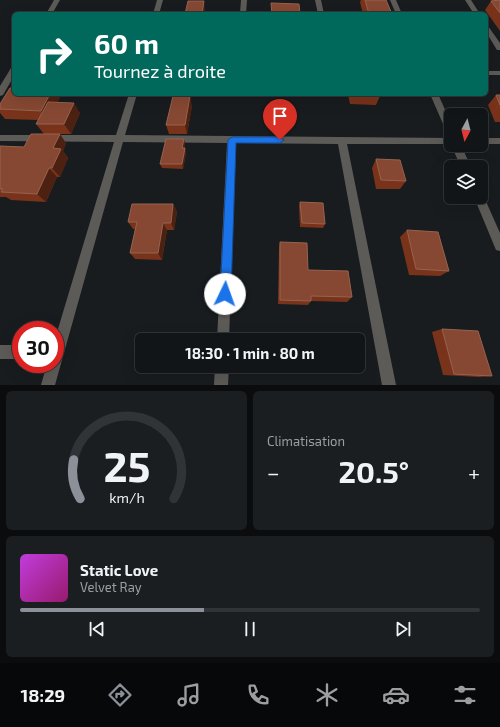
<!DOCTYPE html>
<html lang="fr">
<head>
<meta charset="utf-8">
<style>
	:root { --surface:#121517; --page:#1b1e20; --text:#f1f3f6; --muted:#9c9fa1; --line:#313436; --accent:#8c9099 }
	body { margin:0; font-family:"Exo 2",sans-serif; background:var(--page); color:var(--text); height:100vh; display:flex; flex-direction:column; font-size:15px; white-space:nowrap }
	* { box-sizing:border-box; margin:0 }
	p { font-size:13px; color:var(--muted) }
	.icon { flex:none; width:22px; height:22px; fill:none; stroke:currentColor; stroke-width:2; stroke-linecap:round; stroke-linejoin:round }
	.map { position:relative; height:385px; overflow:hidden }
	.details { display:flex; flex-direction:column; gap:6px; padding:6px; background:#0a0c0d; flex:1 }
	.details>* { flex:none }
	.top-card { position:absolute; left:12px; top:12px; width:476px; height:84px; border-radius:6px; box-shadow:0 4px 16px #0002,0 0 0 1px var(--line); background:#00695c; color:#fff; overflow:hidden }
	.needle { width:26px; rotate:187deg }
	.tools { position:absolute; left:444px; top:108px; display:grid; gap:8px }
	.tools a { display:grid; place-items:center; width:44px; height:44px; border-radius:6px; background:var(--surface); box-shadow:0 4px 16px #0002,0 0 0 1px var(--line); font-size:20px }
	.speed { position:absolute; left:12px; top:321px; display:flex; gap:8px; font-size:20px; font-weight:700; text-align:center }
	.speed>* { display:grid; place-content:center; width:52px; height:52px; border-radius:50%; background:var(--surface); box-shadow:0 4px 16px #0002,0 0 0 1px var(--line); line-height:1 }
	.speed .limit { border:6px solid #d22; background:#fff; color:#111 }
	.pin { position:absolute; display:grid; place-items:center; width:34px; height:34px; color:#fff; margin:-41px -17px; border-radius:50% 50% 50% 0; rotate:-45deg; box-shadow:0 0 4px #0007 }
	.pin .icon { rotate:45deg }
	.me { position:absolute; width:44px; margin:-22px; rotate:3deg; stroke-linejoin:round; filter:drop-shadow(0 0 3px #0008) }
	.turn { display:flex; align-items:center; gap:14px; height:84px; padding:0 16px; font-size:18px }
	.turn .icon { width:52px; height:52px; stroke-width:2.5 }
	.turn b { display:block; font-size:28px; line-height:34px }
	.big { font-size:30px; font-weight:700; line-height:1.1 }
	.details .widget { flex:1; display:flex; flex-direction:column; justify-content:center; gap:6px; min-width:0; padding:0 14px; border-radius:6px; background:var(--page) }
	.details .dial { align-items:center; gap:0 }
	.dial svg { height:104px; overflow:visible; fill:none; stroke:var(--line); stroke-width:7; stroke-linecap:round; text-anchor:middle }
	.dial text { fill:var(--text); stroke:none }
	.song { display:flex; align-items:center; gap:12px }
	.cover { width:48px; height:48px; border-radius:6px; background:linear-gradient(135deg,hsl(290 70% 55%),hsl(320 70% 35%)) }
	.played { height:4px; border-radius:2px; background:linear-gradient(90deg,var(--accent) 40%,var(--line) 40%) }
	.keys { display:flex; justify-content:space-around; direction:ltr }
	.heat { display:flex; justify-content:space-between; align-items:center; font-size:22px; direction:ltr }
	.details .tiles { flex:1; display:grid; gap:6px; grid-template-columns:1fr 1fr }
	.widget:last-child { grid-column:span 2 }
	.trip { position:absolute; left:135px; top:333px; width:230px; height:40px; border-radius:6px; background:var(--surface); box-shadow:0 4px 16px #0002,0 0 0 1px var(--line); font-weight:700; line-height:40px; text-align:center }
	.tab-bar { display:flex; height:64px; justify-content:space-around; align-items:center; background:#070809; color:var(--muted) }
	.tab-bar .icon { width:28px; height:28px }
	.tab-bar .on { color:var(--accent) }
	.tab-bar b { font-size:18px; color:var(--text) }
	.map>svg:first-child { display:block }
</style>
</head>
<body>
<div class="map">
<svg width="500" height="385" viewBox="0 0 500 385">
	<rect width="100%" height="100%" fill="#181c1f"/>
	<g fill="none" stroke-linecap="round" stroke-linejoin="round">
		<path fill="#5c5b58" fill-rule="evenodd" d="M54,0H60L52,14H46Z
			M157,0H163L159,14H153Z
			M241,0H247L246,14H240Z
			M315,0H321L324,14H318Z
			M390,0H396L402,14H396Z
			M465,0H471L480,14H474Z
			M486,25L488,26L500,43V50H497L486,32Z
			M11,68H14V76L3,95L0,96V86Z
			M486,71H500V75H486Z
			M129,94H137L125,135L451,138V144H347L396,385H382L338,144L236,143L229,340H217L227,143L123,142L55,385H41L47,364H55V339L114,142L0,141V135H116Z
			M430,94H438L451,123V136L447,133Z
			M481,138H500V144H481Z
			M451,145H461L471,167H461Z
			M481,193L484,197L500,233V251L496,250L474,197H481Z
			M0,345H21V359H0Z
			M215,366H229L228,385H214Z"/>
	</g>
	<path fill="#79331a" d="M361,0H386L392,14H363L360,2Z
		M500,0V31L485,10L491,1Z
		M14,94H62L57,102L80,113L71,134H44L36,124L38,120L5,119L0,113V104Z
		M348,94H380V96L376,105L350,104Z
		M496,95H500V122H495L488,105Z
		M192,106L187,134H169L166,125Z
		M184,139L185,144L184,148L186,153L183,169L162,168L160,164Z
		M66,143L63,151L68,158L60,177H57L46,202L11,200L6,197H0V146L24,147Z
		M376,159L406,181L400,189H376L372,168Z
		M300,202L325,224L323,228L300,227L299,206Z
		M173,204L177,212L174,230H167L162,260L135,259L130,253L135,229H133L128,222Z
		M407,230L449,271L440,276L409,275L400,237Z
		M280,242L308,270L352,297L347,302L311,301L308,305L278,304L279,248Z
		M442,329L492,376L479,377L443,375L432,332Z"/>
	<path fill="#4d2112" d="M204,1L205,11V14H202Z
		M50,94H62L48,120L41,111Z
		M190,96L192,106L187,134L185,125Z
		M74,103L80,113L71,134L64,124Z
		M60,134L66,143L63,151L68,158L60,177L52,168L53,148Z
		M184,139L185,144L184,153L182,148Z
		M185,148L186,153L183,169L182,164Z
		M49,168L57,177L46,202L37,194Z
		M173,204L177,212L174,230L171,223Z
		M163,223L167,230L162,260L158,253Z"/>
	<path fill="#864832" stroke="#966350" d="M365,0H386L392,14H369Z
		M500,0V13L491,1Z
		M188,1H204L202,14H185Z
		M271,3L299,4L300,14H272Z
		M10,88H14V94H50L41,111L0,109V104Z
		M353,94H380V96L353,95Z
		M496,95H500V105Z
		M173,96H190L185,125H166Z
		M48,102L74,103L64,124H36Z
		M31,134H60L53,148L61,149L52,168H49L37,194L1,192L3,189H0V146L24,147Z
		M166,139H184L182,148H185L182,164H160Z
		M376,159L400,160L406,181L381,180Z
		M300,202L323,203L325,224L302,223Z
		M132,204H173L171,223H163L158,253H130L137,222H128Z
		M407,230L438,232L449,271L416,269Z
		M280,242L307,243L308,270L348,271L352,297L311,296V301L280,300Z
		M442,329L478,331L492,376L454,374Z"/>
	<path fill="#1a73e8" stroke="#114b97" d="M232,137H280L284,140L280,143H236L231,294L229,298L225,299L221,298L220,294L228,140Z"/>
</svg>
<div class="tools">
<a><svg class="needle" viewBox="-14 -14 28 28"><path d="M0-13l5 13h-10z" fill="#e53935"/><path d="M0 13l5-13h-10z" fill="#9c9fa1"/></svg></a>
<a><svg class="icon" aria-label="layers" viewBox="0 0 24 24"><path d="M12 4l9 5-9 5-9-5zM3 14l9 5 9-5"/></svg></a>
</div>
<div class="speed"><div class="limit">30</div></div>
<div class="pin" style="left:280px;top:140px;background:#d93025"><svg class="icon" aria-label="arrive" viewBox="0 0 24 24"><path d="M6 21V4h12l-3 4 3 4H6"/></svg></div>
<svg class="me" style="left:225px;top:294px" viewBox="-20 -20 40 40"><circle r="19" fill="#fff"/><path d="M0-13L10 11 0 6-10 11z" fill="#1a73e8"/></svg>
<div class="trip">18:30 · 1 min · 80 m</div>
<div class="top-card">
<div class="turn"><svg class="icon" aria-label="right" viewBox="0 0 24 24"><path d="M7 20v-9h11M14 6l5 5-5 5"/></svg><div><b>60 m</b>Tournez à droite</div></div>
</div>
</div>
<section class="details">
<div class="tiles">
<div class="widget dial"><svg viewBox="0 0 100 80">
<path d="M14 69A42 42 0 1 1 86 69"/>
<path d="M14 69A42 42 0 0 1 9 39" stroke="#8c9099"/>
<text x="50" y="56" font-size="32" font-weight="700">25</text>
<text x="50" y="72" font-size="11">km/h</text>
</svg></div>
<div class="widget"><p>Climatisation</p>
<div class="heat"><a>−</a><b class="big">20.5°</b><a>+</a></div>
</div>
<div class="widget">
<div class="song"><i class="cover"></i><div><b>Static Love</b><p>Velvet Ray</p></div></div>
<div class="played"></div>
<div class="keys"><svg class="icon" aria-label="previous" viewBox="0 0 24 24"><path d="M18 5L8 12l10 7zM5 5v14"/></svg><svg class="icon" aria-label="pause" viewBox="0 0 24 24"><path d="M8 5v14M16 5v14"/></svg><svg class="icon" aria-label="next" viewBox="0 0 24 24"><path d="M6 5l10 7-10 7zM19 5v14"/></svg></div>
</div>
</div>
</section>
<nav class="tab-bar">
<b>18:29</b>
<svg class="icon on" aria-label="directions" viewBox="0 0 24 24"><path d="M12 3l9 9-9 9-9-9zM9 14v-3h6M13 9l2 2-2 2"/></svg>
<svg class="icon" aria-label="music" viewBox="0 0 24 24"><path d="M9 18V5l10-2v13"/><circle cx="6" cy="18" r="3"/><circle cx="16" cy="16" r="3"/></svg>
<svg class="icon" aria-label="phone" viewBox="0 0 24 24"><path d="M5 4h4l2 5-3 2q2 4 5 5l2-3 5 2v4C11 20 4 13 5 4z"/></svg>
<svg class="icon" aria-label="climate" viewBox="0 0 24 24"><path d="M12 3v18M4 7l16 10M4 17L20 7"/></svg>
<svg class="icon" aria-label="car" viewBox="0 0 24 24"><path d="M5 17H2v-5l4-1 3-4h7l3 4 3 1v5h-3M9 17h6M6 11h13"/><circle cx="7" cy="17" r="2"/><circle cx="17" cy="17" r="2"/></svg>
<svg class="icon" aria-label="filters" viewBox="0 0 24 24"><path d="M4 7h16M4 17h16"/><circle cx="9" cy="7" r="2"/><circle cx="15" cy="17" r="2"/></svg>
</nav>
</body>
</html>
